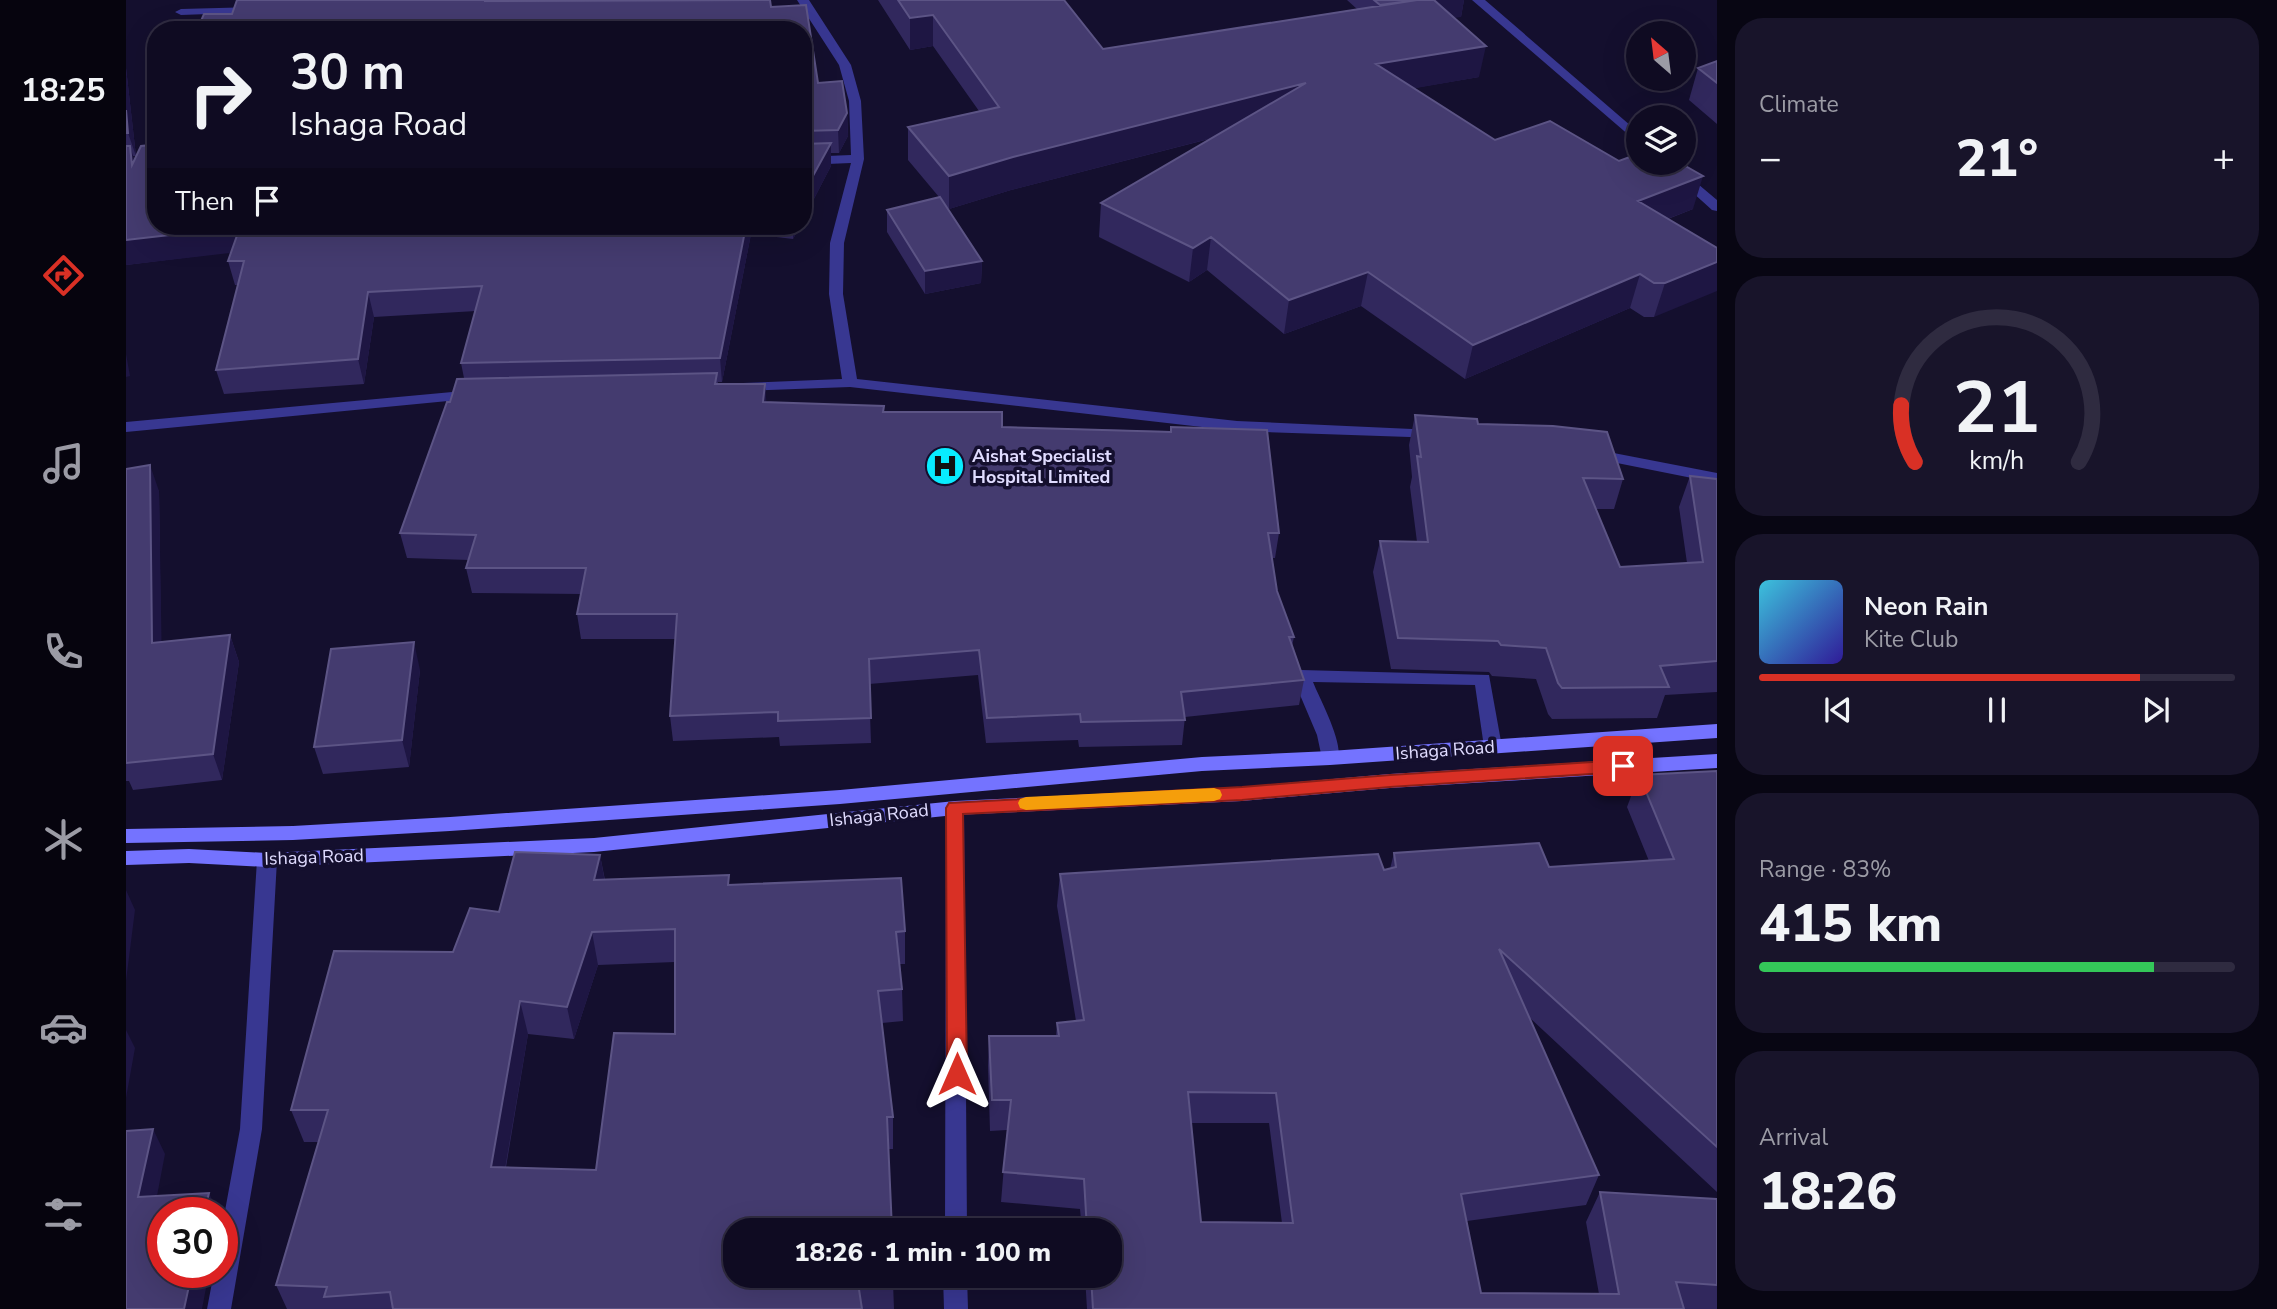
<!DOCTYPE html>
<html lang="en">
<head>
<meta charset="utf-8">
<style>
	:root { --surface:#0f0b22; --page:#18142a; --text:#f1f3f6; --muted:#9b9ba5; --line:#2f2b40; --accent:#d93025 }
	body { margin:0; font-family:"Nunito Sans",sans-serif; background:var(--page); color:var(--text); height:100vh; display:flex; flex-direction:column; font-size:26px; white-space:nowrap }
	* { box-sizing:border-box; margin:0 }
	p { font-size:23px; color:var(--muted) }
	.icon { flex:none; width:38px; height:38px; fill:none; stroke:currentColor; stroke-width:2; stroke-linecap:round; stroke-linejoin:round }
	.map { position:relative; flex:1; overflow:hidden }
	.sheet { display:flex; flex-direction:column; gap:18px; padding:18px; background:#080613; width:560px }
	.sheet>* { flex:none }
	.hud { position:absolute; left:21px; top:21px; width:665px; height:214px; border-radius:28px; box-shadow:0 7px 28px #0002,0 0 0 2px var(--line); background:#0f0b22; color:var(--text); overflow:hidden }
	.needle { width:46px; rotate:332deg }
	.fabs { position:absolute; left:1500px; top:21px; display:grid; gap:14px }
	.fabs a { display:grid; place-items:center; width:70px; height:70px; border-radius:50%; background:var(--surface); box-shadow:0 7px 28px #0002,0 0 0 2px var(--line); font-size:35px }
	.speed { position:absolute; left:21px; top:1197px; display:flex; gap:14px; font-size:35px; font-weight:700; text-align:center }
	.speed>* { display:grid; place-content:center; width:91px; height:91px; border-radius:50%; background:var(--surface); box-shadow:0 7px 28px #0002,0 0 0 2px var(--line); line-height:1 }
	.speed .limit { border:10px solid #d22; background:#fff; color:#111 }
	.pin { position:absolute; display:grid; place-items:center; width:60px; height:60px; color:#fff; margin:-30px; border-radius:14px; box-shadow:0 4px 10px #0006 }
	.me { position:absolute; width:77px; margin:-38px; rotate:0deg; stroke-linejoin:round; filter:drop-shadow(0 0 5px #0008) }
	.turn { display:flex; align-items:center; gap:24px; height:147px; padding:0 28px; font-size:32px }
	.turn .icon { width:91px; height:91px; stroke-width:2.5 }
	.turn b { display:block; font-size:49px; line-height:60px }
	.then { display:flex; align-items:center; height:66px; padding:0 28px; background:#0003; gap:14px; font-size:26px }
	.big { font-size:52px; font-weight:800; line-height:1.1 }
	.sheet .tile { flex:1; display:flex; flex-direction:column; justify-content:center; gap:10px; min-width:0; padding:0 24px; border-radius:28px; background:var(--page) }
	.sheet .dial { align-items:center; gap:0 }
	.dial svg { height:182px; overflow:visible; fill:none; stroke:var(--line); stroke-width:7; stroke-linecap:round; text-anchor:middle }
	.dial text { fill:var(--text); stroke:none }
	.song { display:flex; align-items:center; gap:21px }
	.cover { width:84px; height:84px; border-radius:10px; background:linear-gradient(135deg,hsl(190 70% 55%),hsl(250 70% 35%)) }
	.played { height:7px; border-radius:4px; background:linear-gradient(90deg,var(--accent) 80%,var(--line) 80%) }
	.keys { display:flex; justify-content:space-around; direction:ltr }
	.heat { display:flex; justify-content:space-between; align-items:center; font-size:38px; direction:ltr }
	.charge { height:10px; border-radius:5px; background:linear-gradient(90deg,#34c759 83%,var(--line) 0) }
	.trip { position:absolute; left:597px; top:1218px; width:399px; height:70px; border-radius:28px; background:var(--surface); box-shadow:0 7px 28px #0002,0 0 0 2px var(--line); font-weight:800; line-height:70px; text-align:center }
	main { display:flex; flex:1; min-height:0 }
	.dock { display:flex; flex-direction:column; width:126px; justify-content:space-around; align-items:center; background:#06040e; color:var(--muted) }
	.dock .icon { width:49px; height:49px }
	.dock .current { color:var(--accent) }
	.dock b { font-size:32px; color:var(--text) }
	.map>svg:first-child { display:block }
</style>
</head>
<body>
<main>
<nav class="dock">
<b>18:25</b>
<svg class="icon current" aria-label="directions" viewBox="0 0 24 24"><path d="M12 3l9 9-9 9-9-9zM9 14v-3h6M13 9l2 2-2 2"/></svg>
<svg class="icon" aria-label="music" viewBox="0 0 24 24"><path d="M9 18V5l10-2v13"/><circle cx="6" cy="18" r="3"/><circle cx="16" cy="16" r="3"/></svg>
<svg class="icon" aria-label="phone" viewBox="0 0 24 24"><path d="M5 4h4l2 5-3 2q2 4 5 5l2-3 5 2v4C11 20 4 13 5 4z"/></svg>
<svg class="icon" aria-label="climate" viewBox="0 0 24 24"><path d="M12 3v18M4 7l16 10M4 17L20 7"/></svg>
<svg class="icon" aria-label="car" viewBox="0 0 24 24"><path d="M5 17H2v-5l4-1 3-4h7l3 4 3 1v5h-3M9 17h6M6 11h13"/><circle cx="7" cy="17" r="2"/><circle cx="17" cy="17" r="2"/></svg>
<svg class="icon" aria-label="filters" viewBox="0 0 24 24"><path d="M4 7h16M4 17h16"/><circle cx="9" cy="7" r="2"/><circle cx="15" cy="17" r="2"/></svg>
</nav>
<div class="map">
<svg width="1591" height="1309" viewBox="0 0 1591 1309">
	<rect width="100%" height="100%" fill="#140f2e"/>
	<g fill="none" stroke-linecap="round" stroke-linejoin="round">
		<path fill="#383791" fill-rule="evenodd" d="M1346,0H1359L1512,132V143Z
			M1534,163H1547L1591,200V211L1586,210Z
			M1175,670L1363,675L1376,747L1373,752H1361L1358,747L1349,685L1187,682C1194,700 1220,746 1211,763H1197L1191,735L1166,676L1169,672Z"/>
		<path fill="#383791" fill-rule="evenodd" d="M671,0H683L725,65L735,101L738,159L718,243L717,294L731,379L1111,421L1308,430L1316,435L1313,438L1111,431L724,387L612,391L609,388L612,385L617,383L716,379L703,294L704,243L725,163L677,165V157L725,155L723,101L713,65Z
			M132,7L136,8V12L55,15L49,12L55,9Z
			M348,390L353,392L356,395L353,398L0,432V422Z
			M1467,449L1591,473V483L1461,457L1459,454L1461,451Z
			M829,801L836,803L838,808L841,1230H819L820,808L822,803Z
			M141,853L148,855L151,860L136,1129L105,1309H81L88,1272H96V1227L114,1129L131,860L134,855Z
			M817,1276H841L842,1309H818Z"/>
		<path fill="#7473ff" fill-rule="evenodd" d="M1591,724V738L1204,765L1076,771L714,804L324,831L167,840L0,843V829L167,826L324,817L714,790L1076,757L1204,751Z
			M1591,754V768L1264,788L1116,801L829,815L468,852L141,867L63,863L0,865V851L63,849L141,853L468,838L829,801L1116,787L1264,774Z"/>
	</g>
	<path fill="#31285d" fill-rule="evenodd" d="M111,0H644L645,7L680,5L692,83L716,81L721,113L722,136L713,153H705V166L677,220V30H71L78,14H106Z
		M752,0H938L977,49L1231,9L1221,0H1338L1335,17H1328L1353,77L1288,88L1369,140L1567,209L1542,219L1591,248L1528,317H1518L1504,308L1339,379L1235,306L1158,334L1081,270L1063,282L973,237L975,203L1087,138L885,190L823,209L815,199L856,261L855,283L799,294L761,232V210L813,197L782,160V127L853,111L807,46L784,50Z
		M1591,61V124L1563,100L1572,68Z
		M0,68L10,156H7L8,160L25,145L22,132L30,116V226H674L667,239L625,234L596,382H592V384H639L640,403L758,412L876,427L1044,431L1045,427L1153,533L1149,558H1146L1151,591L1168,637L1166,646L1178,680L1173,705L1059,717L1056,745L953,747L952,740L860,743L852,675L743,684L745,743L654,746L653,737L547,741L544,716L549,639H455L451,614L455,594L346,593L340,568L343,560L281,558L274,533L324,402L338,378L335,363L350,311L248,317L238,384L98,394L90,370L112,285H109L102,261L105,252L0,265Z
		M1289,415L1352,424L1497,479L1488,509H1470L1494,567L1561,563L1553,507L1564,476L1591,479V692L1539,695L1531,718L1426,719L1422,714L1410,679L1366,676L1363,672L1265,669L1247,572L1254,541L1291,542L1284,487L1286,477L1283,445Z
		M0,469L33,491L35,642L104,635L113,662L96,780L7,790L3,781H0Z
		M294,670L283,767L197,774L188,747Z
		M1591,771V1192L1404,1018L1473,1175L1460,1205L1341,1221L1355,1293L1473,1294L1460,1222L1474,1192L1591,1199V1309H961L959,1276H984V1230H956L954,1209L875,1202L881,1130L864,1131L862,1066L863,1036H930L931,1023L950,1021L931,906L934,874L1258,870L1264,869L1268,853L1423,867L1523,861L1501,807L1513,775ZM1065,1123H1143L1156,1223L1075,1222Z
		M474,855L479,880L604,885L779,931V964H774L776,989L777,1021L756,1023L767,1117V1149H762L768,1309H161L150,1285L192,1142H178L165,1110L327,952L373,912ZM549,962V1034L470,1170L380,1167L402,1034L448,1039L472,965Z"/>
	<path fill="#1e1643" d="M1292,0H1338L1335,17L1250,29Z
		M807,15V46L784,50V18Z
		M1360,46L1353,77L1245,96L1250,64Z
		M0,68L10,156L2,133L0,110Z
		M1180,83L1175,115L885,190L823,209V176L887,157Z
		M721,113L722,136L713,153L712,130Z
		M705,143V166L677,220V194Z
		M4,146L11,169L6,165Z
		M1577,176L1567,209L1502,234L1512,201Z
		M620,226H624L625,234L596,382L594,358Z
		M667,226H674L667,239Z
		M114,227L121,251L0,265V240Z
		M1085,237L1081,270L1063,282L1067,248Z
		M856,261L855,283L799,294V271Z
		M1591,262V291L1528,317L1539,283Z
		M1242,272L1235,306L1158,334L1163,300Z
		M1514,274L1504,308L1339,379L1347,345Z
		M242,292L248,317L238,384L232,359Z
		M0,354L4,376L0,377Z
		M639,384L641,409L637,402Z
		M24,465L33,491L36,670L26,643Z
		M104,635L113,662L96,780L87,754Z
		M288,642L294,670L283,767L276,740Z
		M474,855L480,888L468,880Z
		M0,890L9,910L0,981Z
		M466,932L472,965L448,1039L441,1007Z
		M394,1001L402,1034L374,1198L365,1167Z
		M0,1030L9,1048L0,1098Z
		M27,1129L39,1154L26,1222L12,1197Z
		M83,1193L92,1213H78Z
		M66,1272H83L76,1309H58Z"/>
	<path fill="#443b6f" stroke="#5c5485" stroke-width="2" fill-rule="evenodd" d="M111,0H359V1L644,0L645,7L680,5L692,83L716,81L721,113L712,130L677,131V30H71L78,14H106Z
		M772,0H938L977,49L1291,0H1308L1360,46L1250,64L1369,140L1424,121L1493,161L1512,154V163H1554L1577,176L1512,201L1591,248V262L1539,283H1528L1514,274L1347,345L1242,272L1163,300L1085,237L1067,248L975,203L1180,83L887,157L823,176L782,127L873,107L807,15L784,18Z
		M1248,0H1291L1254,5Z
		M1591,61V83L1572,68Z
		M0,110L2,133H0Z
		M30,116V226H620L594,358L335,363L356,286L242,292L232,359L90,370L118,261H102L114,227L0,240V146H4L6,165L15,146L25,145L26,135L22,132Z
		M705,143L677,194V144Z
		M814,197L856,261L799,271L761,210Z
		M591,373L589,384H639L637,402L758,406L757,412H876V427L1045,432V427L1141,430L1153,533H1142L1151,591L1168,637H1163L1178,680L1055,692L1059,720L955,722L954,714L861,718L853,650L743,659L745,718L652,721V712L544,716L551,614H451L460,568H340L350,535L274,533L321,402H324L331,379Z
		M1289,415L1351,419L1352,424L1427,426L1481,432L1497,479L1457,478L1494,567L1577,562L1564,476L1591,479V661L1534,666L1543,687L1436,688L1432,683L1420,648L1375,645L1372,641L1272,638L1254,541L1302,542L1291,456L1295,457Z
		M24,465L26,643L104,635L87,754L0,763V469Z
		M288,642L276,740L188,747L205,649Z
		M1591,771V1147L1373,949L1473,1175L1335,1194L1355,1293L1493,1294L1474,1192L1591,1199V1285L1550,1282L1558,1309H967L965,1276H984V1230H961L958,1179L877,1172L885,1100H866L863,1036H933L931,1023L958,1020L934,874L1252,854L1258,870L1270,867L1268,853L1413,843L1423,867L1548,859L1513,775ZM1062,1092L1150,1093L1167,1223L1075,1222Z
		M389,852L474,855L468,880L603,875L602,885L775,878L779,931L770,932L776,989L752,991L767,1117H761L766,1230H609V1276H767L768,1282L732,1283L736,1309H267L264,1292L198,1297L201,1287L150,1285L202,1110H165L208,951L327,952L344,908L373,912ZM549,929V1034L488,1033L470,1170L365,1167L394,1001L441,1007L466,932Z
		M27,1129L12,1197L83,1193L78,1213H37V1272H66L58,1309H0V1131Z"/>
	<path fill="#d93025" stroke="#8d1f18" stroke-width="2" d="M1497,760L1506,766L1497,772L1264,787L1116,800L837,814L841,1074L838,1080L831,1083L824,1080L821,1074L820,808L823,803L1116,787L1264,775Z"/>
	<path fill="#f59e0b" d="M1088,788L1094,790L1096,795L1094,799L1088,801L900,810L894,808L892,803L894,799L900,797Z"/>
	<defs>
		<g id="hospital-disc" transform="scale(2.0125)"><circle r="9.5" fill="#08ecff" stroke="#140f2e"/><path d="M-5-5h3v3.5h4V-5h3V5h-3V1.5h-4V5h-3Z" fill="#111"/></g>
	</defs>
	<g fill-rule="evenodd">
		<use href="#hospital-disc" x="819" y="466"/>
	</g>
	<g text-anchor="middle" stroke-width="7" stroke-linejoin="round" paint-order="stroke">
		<g font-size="18" font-weight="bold" fill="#e0dcff" stroke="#140f2e" text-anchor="start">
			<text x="846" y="462">Aishat Specialist<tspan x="846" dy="21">Hospital Limited</tspan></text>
		</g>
		<g font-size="18" fill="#e0dcff" stroke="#140f2e">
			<text transform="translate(1319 750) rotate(-4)" y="6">Ishaga Road</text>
			<text transform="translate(753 815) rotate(-6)" y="6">Ishaga Road</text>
			<text transform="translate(188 857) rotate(-2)" y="6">Ishaga Road</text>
		</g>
	</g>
</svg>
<div class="fabs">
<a><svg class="needle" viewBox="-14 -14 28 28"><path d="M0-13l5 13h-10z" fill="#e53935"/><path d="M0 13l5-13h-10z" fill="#9b9ba5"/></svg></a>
<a><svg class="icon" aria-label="layers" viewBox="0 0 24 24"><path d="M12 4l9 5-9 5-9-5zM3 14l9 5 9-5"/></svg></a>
</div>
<div class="speed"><div class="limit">30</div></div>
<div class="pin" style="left:1497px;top:766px;background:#d93025"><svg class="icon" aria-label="arrive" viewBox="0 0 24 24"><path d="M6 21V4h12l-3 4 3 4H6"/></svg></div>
<svg class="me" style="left:831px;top:1074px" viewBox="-20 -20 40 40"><path d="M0-17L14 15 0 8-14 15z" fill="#d93025" stroke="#fff" stroke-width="4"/></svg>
<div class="trip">18:26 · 1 min · 100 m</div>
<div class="hud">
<div class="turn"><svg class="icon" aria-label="right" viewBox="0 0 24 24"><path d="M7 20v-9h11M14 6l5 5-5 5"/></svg><div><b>30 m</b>Ishaga Road</div></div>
<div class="then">Then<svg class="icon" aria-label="arrive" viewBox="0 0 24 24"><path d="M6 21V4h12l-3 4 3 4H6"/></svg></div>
</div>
</div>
<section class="sheet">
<div class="tile"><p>Climate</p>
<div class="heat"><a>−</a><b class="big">21°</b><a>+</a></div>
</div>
<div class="tile dial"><svg viewBox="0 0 100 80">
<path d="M14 69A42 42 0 1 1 86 69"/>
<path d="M14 69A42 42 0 0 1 8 44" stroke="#d93025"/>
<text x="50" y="56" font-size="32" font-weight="700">21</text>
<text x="50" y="72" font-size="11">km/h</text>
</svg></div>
<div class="tile">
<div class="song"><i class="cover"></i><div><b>Neon Rain</b><p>Kite Club</p></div></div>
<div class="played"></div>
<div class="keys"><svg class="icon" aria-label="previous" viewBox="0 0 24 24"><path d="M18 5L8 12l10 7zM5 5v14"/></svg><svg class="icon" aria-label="pause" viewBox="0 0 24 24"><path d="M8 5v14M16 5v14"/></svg><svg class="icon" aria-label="next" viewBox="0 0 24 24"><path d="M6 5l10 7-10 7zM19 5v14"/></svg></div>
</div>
<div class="tile"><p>Range · 83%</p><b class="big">415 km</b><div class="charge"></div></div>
<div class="tile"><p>Arrival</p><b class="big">18:26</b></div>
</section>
</main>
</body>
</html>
